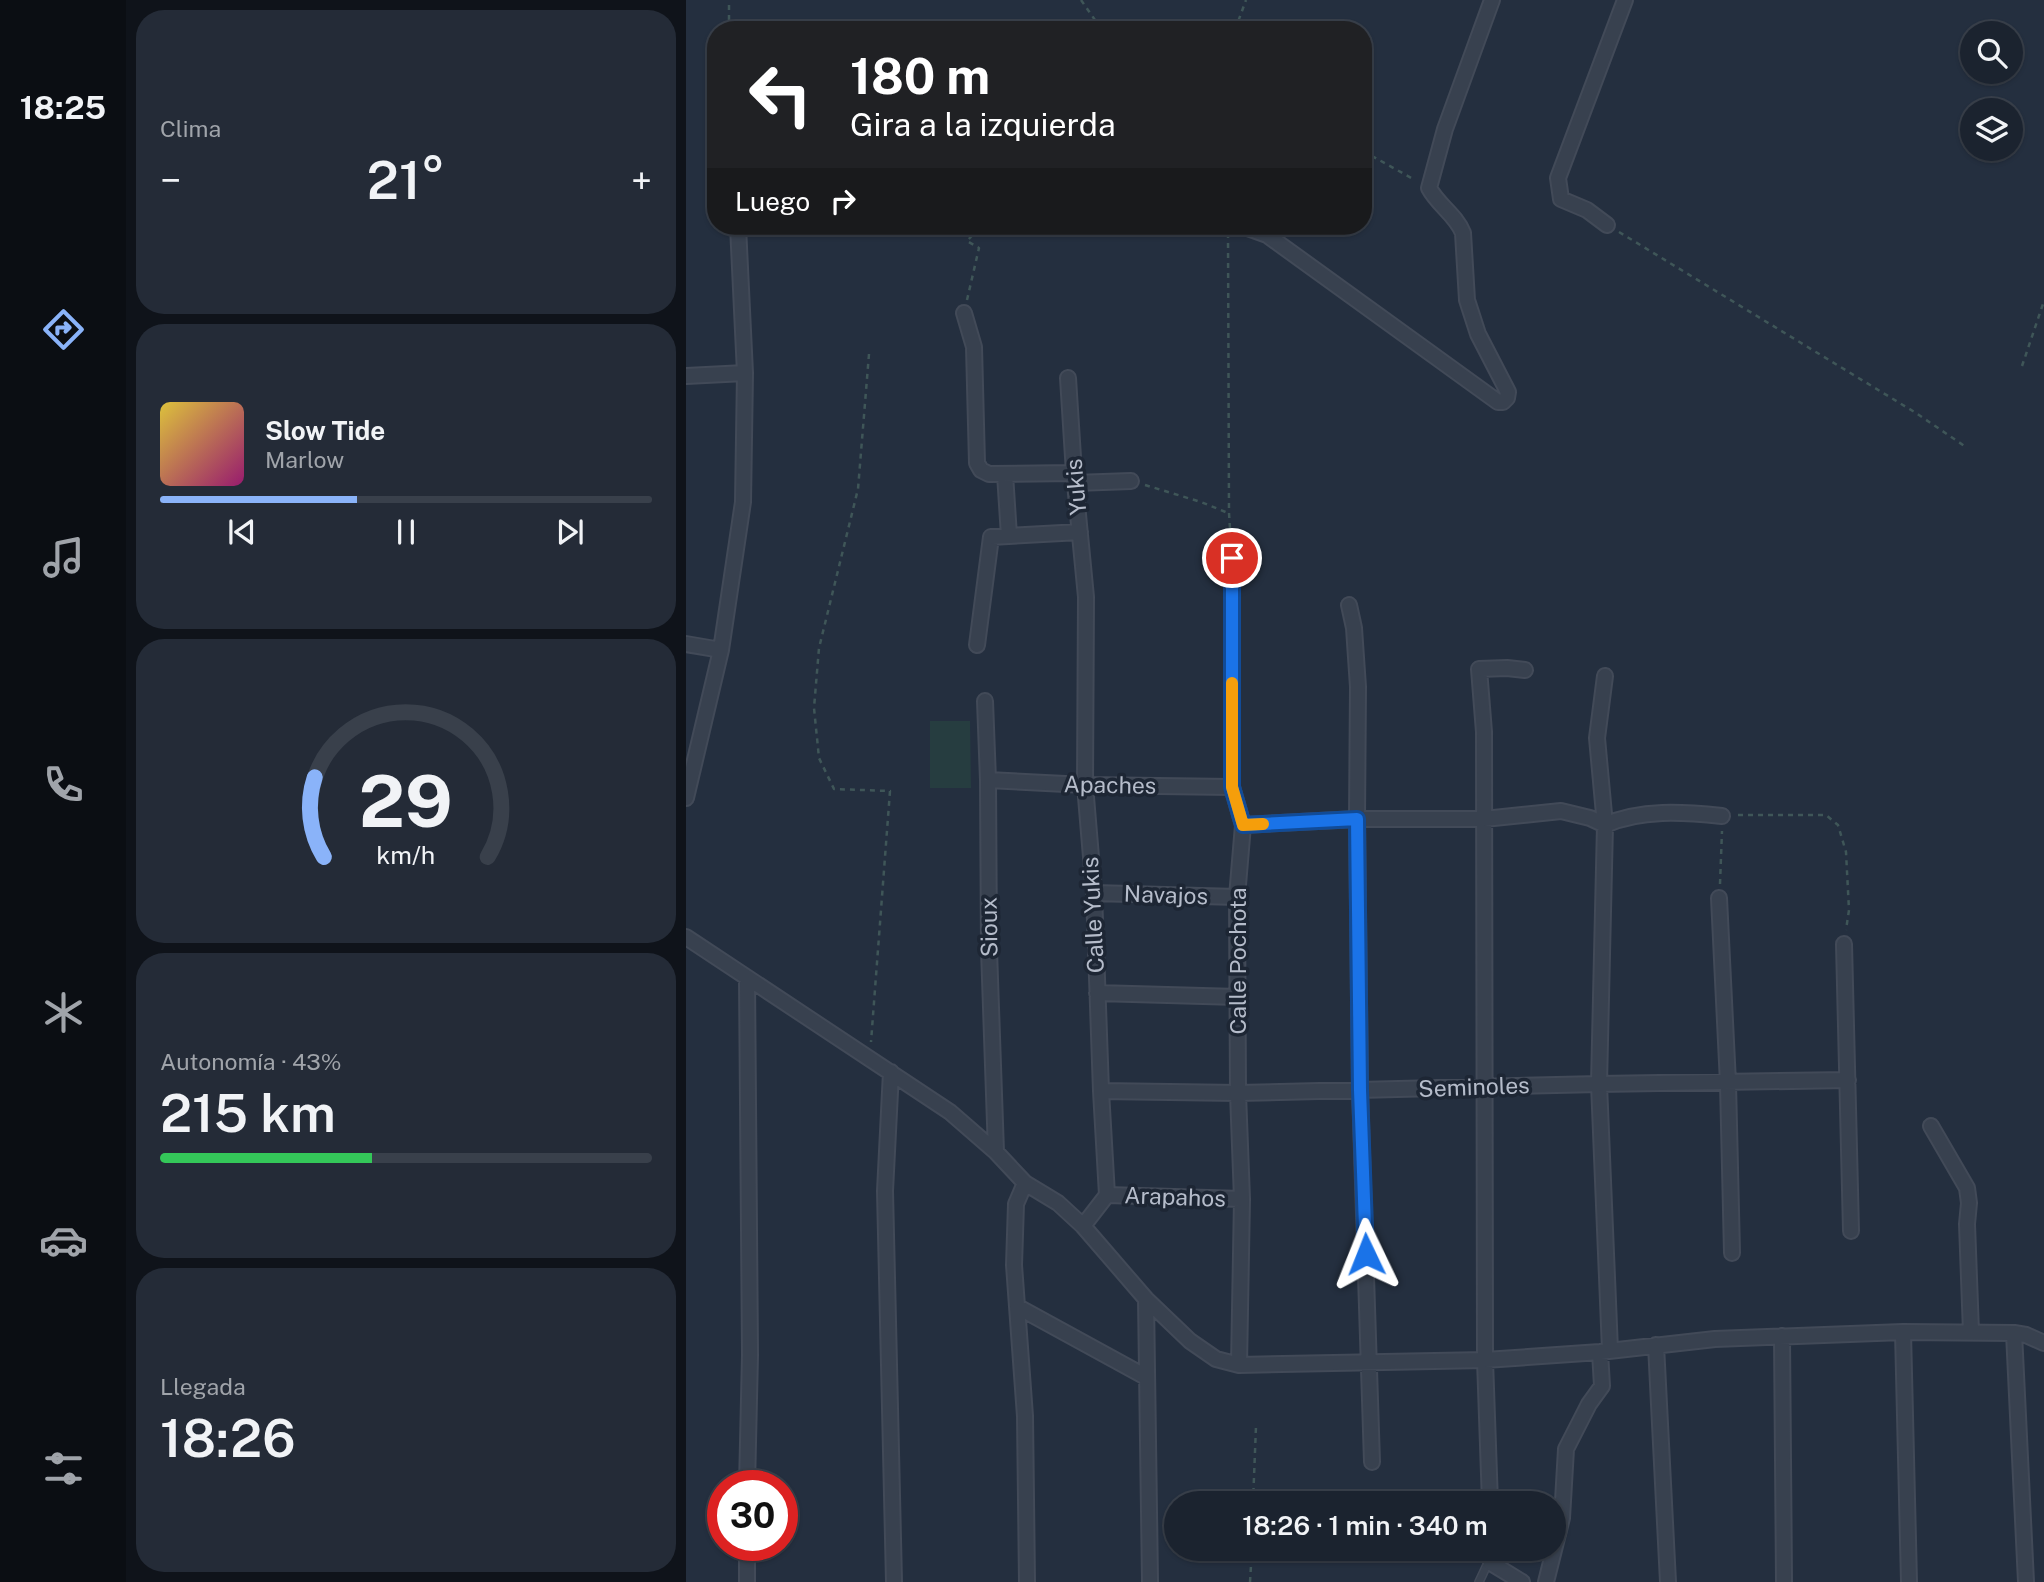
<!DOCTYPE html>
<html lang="es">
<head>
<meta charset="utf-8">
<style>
	:root { --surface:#1b232f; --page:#242b37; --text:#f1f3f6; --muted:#a0a4aa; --line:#39404b; --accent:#8ab3f9 }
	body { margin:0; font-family:"Public Sans",sans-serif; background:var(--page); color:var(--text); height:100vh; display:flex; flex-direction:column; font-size:26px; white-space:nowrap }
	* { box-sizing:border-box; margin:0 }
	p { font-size:23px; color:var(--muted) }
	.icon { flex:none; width:38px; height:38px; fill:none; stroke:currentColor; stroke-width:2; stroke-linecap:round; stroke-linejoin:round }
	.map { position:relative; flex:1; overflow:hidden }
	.sheet { display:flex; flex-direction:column; gap:10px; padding:10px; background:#0f131a; width:560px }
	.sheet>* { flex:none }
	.guide { position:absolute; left:21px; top:21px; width:665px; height:214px; border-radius:28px; box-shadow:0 2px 5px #0004,0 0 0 2px var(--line); background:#202124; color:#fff; overflow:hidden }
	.controls { position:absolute; left:1274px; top:21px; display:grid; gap:14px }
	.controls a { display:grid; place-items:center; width:63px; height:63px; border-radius:50%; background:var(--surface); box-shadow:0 2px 5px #0004,0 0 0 2px var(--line); font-size:35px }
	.speed { position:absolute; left:21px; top:1470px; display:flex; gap:14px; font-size:35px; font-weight:700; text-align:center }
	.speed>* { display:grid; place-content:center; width:91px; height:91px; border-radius:50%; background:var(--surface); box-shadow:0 2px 5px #0004,0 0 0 2px var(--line); line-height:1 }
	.speed .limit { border:10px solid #d22; background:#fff; color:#111 }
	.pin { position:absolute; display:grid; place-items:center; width:60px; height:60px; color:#fff; margin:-30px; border:4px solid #fff; border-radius:50%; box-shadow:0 2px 7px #0007 }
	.me { position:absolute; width:77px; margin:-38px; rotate:358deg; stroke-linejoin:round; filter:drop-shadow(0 0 5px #0008) }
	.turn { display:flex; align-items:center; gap:24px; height:147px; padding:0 28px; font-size:32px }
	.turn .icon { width:91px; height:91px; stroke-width:2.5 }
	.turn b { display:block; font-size:49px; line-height:60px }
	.then { display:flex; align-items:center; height:66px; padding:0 28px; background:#0003; gap:14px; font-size:26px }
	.big { font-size:52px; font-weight:600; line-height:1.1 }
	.sheet .tile { flex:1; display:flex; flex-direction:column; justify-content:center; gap:10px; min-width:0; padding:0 24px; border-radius:28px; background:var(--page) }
	.sheet .dial { align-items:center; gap:0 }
	.dial svg { height:182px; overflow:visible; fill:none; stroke:var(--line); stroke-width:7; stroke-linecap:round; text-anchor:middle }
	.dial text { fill:var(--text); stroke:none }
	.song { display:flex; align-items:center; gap:21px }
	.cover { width:84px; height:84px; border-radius:10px; background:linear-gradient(135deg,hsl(50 70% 55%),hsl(320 70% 35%)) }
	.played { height:7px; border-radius:4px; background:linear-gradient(90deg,var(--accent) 40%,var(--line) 40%) }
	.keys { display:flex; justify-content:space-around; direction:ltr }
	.heat { display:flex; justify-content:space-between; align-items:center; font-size:38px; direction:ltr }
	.charge { height:10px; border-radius:5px; background:linear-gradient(90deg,#34c759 43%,var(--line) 0) }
	.trip { position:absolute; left:478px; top:1491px; width:402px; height:70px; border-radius:35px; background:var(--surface); box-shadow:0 2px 5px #0004,0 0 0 2px var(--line); font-weight:600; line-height:70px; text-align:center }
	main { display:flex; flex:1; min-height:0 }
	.menu { display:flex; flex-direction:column; width:126px; justify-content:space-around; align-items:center; background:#0b0e13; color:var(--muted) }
	.menu .icon { width:49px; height:49px }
	.menu .on { color:var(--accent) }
	.menu b { font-size:32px; color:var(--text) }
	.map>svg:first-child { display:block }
</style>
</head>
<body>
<main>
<nav class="menu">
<b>18:25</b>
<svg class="icon on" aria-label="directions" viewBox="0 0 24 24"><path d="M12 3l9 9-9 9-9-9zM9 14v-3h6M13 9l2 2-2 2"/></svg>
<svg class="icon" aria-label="music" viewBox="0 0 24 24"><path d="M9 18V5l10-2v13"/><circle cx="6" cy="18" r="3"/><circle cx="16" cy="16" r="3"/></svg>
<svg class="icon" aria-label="phone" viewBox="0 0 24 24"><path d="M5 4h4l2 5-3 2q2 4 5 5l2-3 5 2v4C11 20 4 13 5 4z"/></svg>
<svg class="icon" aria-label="climate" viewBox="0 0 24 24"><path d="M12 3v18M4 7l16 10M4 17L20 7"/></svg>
<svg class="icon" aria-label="car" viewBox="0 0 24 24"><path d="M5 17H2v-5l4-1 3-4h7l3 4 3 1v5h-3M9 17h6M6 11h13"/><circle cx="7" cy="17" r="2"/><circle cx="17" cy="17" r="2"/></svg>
<svg class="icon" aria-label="filters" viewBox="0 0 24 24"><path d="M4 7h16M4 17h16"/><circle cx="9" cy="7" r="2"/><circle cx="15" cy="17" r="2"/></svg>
</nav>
<section class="sheet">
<div class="tile"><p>Clima</p>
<div class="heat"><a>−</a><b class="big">21°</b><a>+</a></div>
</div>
<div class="tile">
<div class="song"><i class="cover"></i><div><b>Slow Tide</b><p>Marlow</p></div></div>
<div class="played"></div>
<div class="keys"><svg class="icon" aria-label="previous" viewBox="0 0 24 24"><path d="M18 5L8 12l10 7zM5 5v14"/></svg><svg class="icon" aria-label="pause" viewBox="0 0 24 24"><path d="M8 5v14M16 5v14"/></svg><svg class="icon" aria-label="next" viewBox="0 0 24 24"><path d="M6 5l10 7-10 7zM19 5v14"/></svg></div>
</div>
<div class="tile dial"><svg viewBox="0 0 100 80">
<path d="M14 69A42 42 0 1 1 86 69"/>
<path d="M14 69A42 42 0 0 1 10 34" stroke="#8ab3f9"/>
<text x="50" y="56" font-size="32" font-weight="700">29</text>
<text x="50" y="72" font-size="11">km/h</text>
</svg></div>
<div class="tile"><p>Autonomía · 43%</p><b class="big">215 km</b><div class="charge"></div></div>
<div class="tile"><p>Llegada</p><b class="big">18:26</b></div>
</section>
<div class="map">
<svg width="1358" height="1582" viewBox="0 0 1358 1582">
	<rect width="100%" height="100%" fill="#242f3f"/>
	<path fill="#263d40" d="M244,721H284L285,788H244Z"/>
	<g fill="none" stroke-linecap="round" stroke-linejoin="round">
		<g stroke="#424a58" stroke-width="10">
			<path id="lane" d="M793,1582L800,1567L805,1563"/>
		</g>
		<g stroke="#424a58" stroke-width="18">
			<path id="street" d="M921,225L901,210L875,199L872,178L939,0
				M556,226L581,235L812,402H817L821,398L822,392L792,334L781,300L777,233C770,215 752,205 743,188L759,129L806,0
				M278,313L288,347L291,463L295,470L303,474L388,473
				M0,376L59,373
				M382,378L388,473L400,597L399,785L408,893L415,1091L421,1195L397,1226
				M319,474L323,536
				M389,483L445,481
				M546,558V787L557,825L551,897L552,1093L556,1199L553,1365
				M663,605L668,628L672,687L671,819L674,1090L686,1462
				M0,644L35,650
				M291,645L305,537L394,532
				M919,676L911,738L919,825L913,1084L924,1350
				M299,701L302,780L303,950L310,1152
				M302,780L399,785L546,787
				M0,798L35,650L57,502L59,373L52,226
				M557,825L671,819H798L875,811L904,818L919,825C955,809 997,812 1036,816
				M408,893L551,897
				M1033,898L1042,1083L1046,1253
				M0,937L264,1112L310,1152L339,1183L372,1203L397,1226L460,1299L504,1341L530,1359L553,1365L799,1360L914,1352L1029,1339L1217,1332L1328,1333L1340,1335L1358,1343
				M1158,944L1165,1231
				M411,993L552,997
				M205,1072L199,1191L208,1582
				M415,1091L552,1093L913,1084L1162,1080
				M1245,1126L1281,1188L1283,1203L1281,1224L1285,1332
				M339,1183L330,1204L328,1265L339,1416L341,1582
				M421,1195L556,1199
				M460,1299L464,1582
				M332,1307L460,1377
				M1217,1332L1223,1582
				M1328,1333L1340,1582
				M1096,1336L1098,1582
				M970,1345L982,1582
				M61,1486L64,1355L61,978
				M804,1503L799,1360L798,732L793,669L821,668L839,670
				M61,1545V1582
				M805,1549V1563L836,1582
				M860,1582L876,1518L880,1449L903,1404L916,1386L914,1352"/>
		</g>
		<path stroke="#3f5658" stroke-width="2.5" stroke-dasharray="5 5" stroke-linecap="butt" d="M395,0L416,30
			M43,30V0
			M549,30L560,0
			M677,151L729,180
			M933,232L1230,413L1280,447
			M542,233L543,513L545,544
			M281,300L293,248L281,241L292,229L289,226
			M183,354L172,489L133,648L128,708L133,758L148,789L204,791L185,1042
			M1336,366L1358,301
			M459,485L515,502L542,513
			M1052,815H1140L1152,825L1160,852L1163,910L1160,930
			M1034,884L1036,831
			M567,1503L570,1426
			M564,1582L566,1549"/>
		<use href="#lane" stroke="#38414f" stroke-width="7"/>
		<use href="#street" stroke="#38414f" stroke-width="14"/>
	</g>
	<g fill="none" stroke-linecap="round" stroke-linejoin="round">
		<g stroke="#114b97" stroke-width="18">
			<path id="route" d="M546,558V787L557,825L671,819L674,1090L680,1254"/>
		</g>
		<use href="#route" stroke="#1a73e8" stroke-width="12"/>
		<path stroke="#f59e0b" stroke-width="12" d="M546,683V787L557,825L577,824"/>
	</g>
	<g text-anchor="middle" stroke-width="7" stroke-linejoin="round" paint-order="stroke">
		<g font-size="23" fill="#b5bcca" stroke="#1d2634">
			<text transform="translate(390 487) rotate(-95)" y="8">Yukis</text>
			<text transform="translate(424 785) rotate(1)" y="8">Apaches</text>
			<text transform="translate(480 895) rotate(2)" y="8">Navajos</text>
			<text transform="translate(407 915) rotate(-93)" y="8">Calle Yukis</text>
			<text transform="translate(303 927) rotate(-91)" y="8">Sioux</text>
			<text transform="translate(552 961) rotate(-90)" y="8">Calle Pochota</text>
			<text transform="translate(788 1087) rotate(-2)" y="8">Seminoles</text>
			<text transform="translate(489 1197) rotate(2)" y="8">Arapahos</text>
		</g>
	</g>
</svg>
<div class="controls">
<a><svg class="icon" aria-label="search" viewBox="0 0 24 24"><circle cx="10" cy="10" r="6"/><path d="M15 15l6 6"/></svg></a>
<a><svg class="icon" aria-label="layers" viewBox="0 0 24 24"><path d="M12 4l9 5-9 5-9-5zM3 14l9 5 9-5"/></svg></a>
</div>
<div class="speed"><div class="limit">30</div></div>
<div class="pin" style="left:546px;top:558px;background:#d93025"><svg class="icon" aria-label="arrive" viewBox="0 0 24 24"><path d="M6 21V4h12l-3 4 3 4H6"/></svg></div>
<svg class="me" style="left:680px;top:1254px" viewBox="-20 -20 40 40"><path d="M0-17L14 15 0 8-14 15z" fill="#1a73e8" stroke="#fff" stroke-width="4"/></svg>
<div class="trip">18:26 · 1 min · 340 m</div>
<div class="guide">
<div class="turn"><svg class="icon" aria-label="left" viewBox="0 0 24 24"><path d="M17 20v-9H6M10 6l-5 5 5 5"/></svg><div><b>180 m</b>Gira a la izquierda</div></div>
<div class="then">Luego<svg class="icon" aria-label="right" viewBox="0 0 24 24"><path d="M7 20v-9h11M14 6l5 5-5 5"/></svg></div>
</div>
</div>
</main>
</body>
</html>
